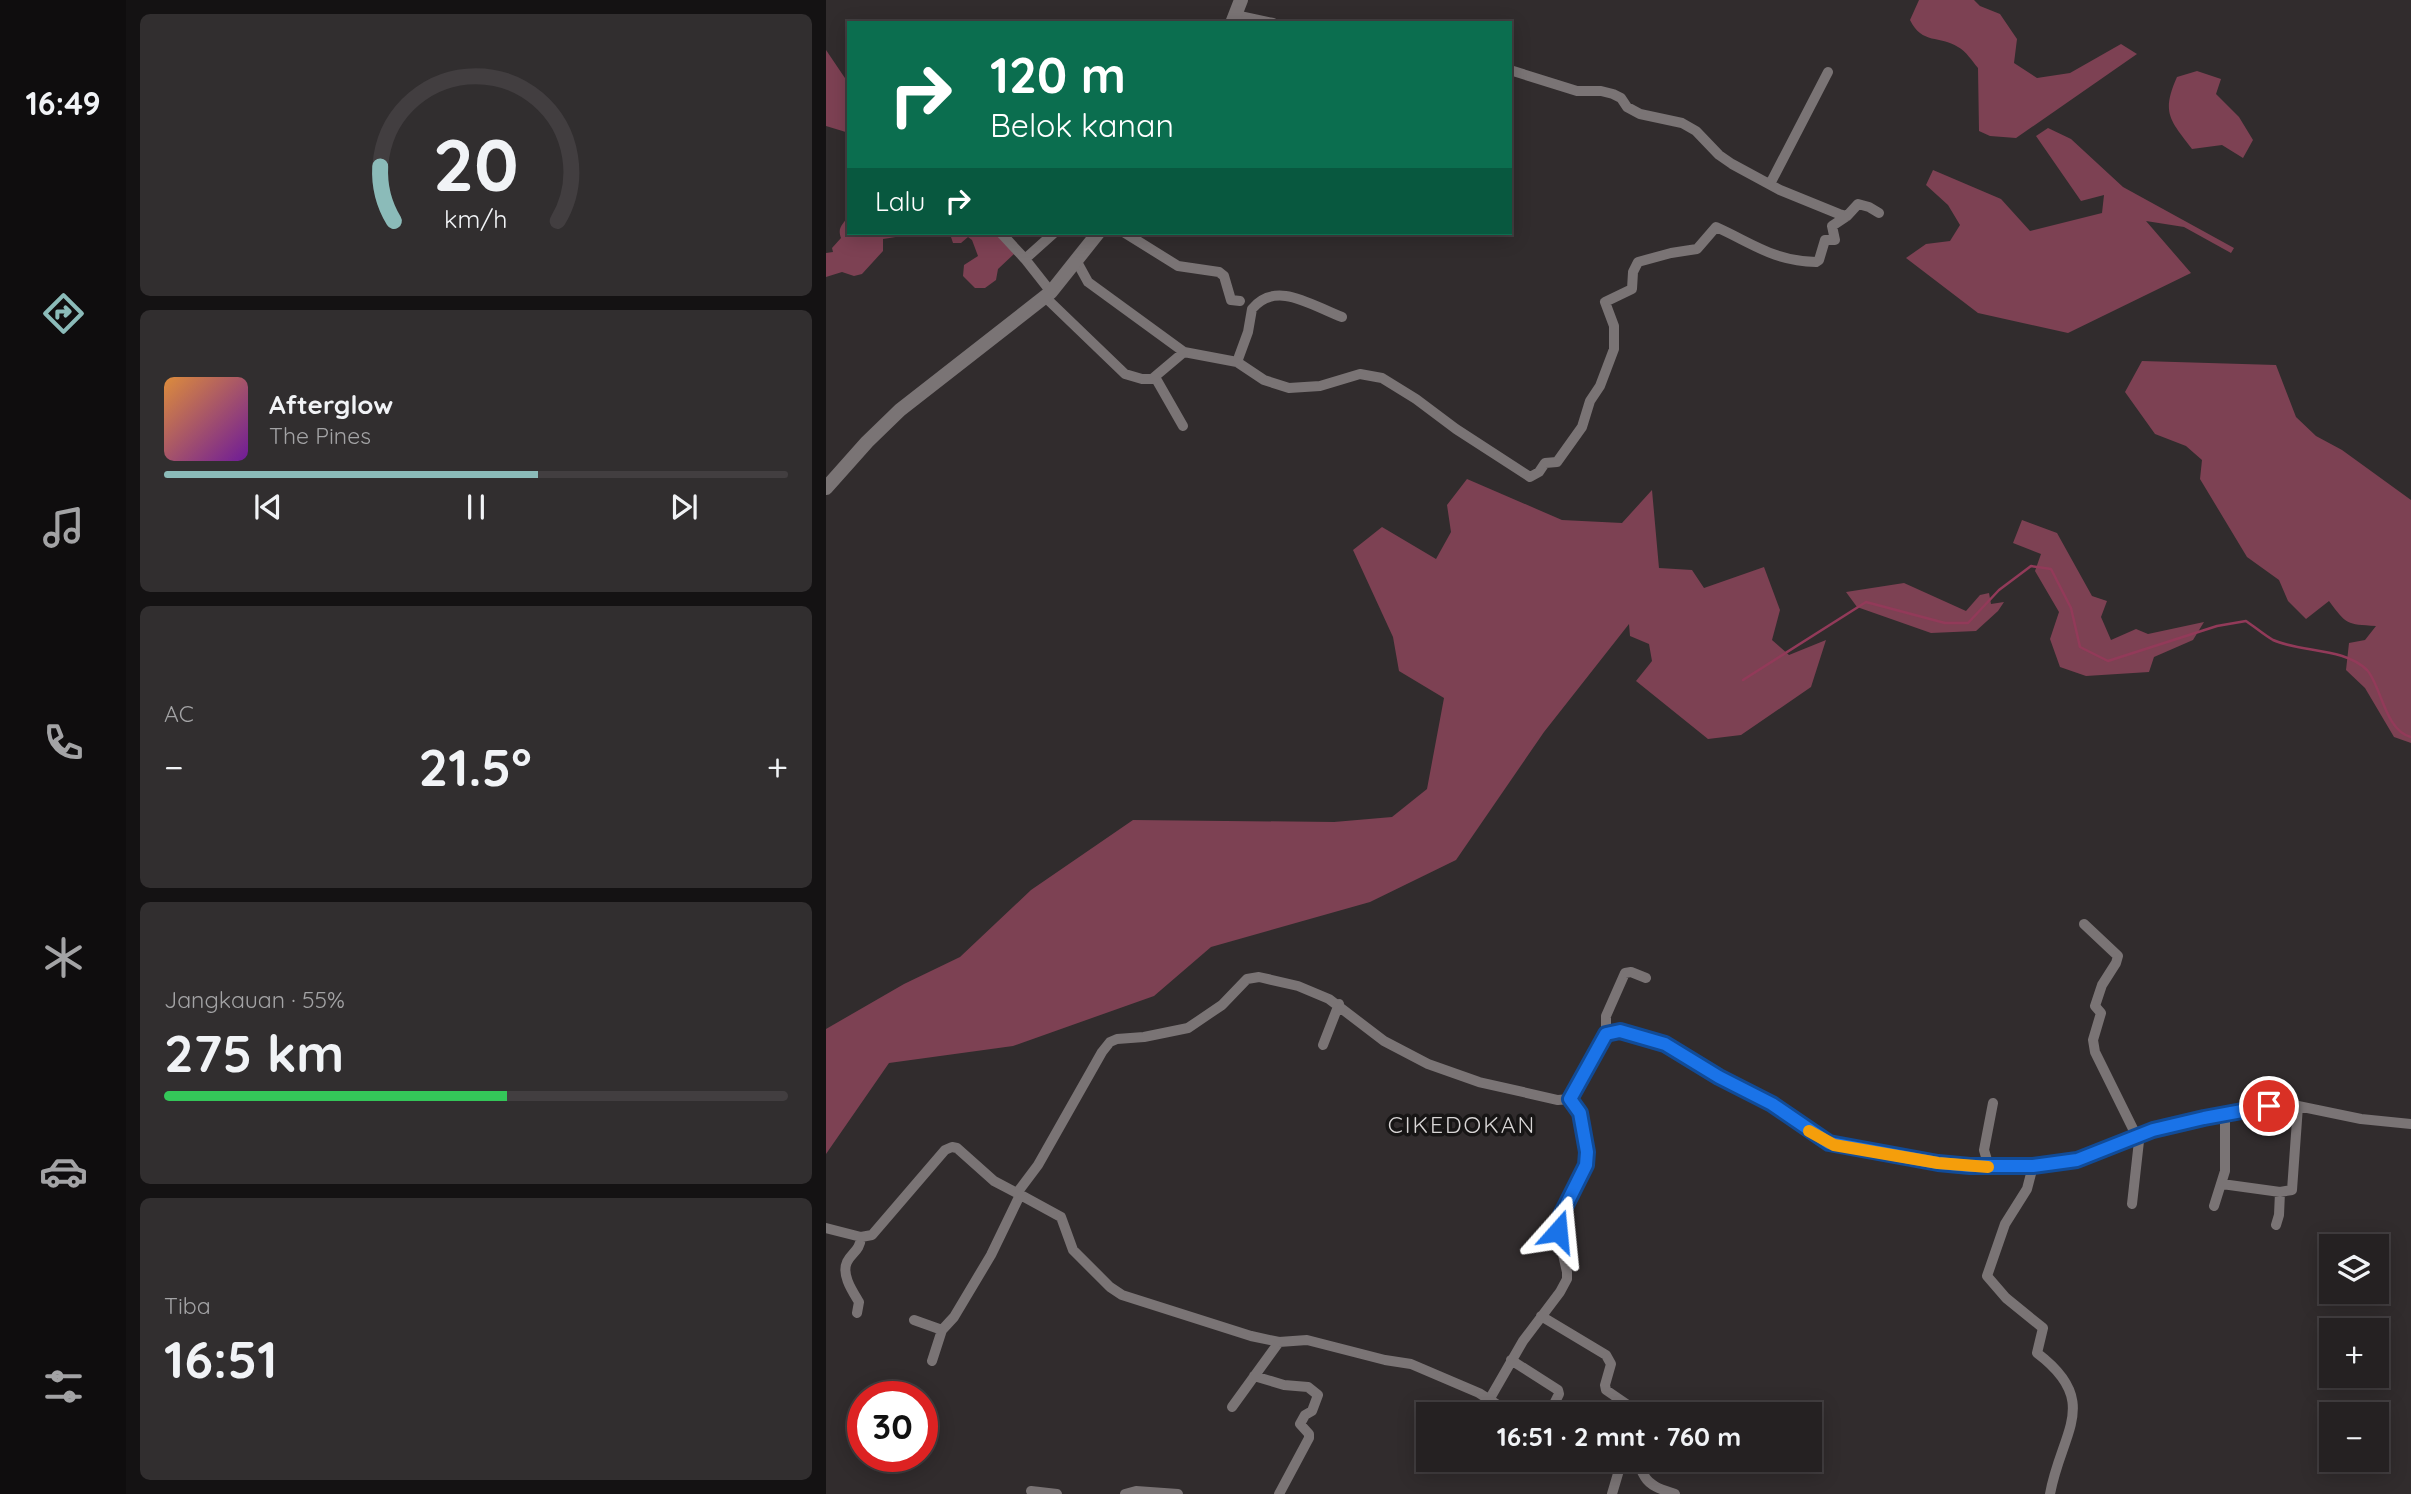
<!DOCTYPE html>
<html lang="id">
<head>
<meta charset="utf-8">
<style>
	:root { --surface:#252122; --page:#312e2f; --text:#f1f3f6; --muted:#a3a3a5; --line:#423e40; --accent:#8bbbb9 }
	body { margin:0; font-family:Quicksand,sans-serif; background:var(--page); color:var(--text); height:100vh; display:flex; flex-direction:column; font-size:26px; white-space:nowrap }
	* { box-sizing:border-box; margin:0 }
	p { font-size:23px; color:var(--muted) }
	.icon { flex:none; width:38px; height:38px; fill:none; stroke:currentColor; stroke-width:2; stroke-linecap:round; stroke-linejoin:round }
	.map { position:relative; flex:1; overflow:hidden }
	.drawer { display:flex; flex-direction:column; gap:14px; padding:14px; background:#141213; width:700px }
	.drawer>* { flex:none }
	.top-card { position:absolute; left:21px; top:21px; width:665px; height:214px; border-radius:0px; box-shadow:0 4px 18px #0003,0 0 0 2px var(--line); background:#0b6e4f; color:#fff; overflow:hidden }
	.tools { position:absolute; left:1493px; top:1234px; display:grid; gap:14px }
	.tools a { display:grid; place-items:center; width:70px; height:70px; border-radius:0px; background:var(--surface); box-shadow:0 4px 18px #0003,0 0 0 2px var(--line); font-size:35px }
	.speed { position:absolute; left:21px; top:1381px; display:flex; gap:14px; font-size:35px; font-weight:700; text-align:center }
	.speed>* { display:grid; place-content:center; width:91px; height:91px; border-radius:50%; background:var(--surface); box-shadow:0 4px 18px #0003,0 0 0 2px var(--line); line-height:1 }
	.speed .limit { border:10px solid #d22; background:#fff; color:#111 }
	.pin { position:absolute; display:grid; place-items:center; width:60px; height:60px; color:#fff; margin:-30px; border:4px solid #fff; border-radius:50%; box-shadow:0 2px 7px #0007 }
	.me { position:absolute; width:77px; margin:-38px; rotate:18deg; stroke-linejoin:round; filter:drop-shadow(0 0 5px #0008) }
	.turn { display:flex; align-items:center; gap:24px; height:147px; padding:0 28px; font-size:32px }
	.turn .icon { width:91px; height:91px; stroke-width:2.5 }
	.turn b { display:block; font-size:49px; line-height:60px }
	.then { display:flex; align-items:center; height:66px; padding:0 28px; background:#0003; gap:14px; font-size:26px }
	.big { font-size:52px; font-weight:800; line-height:1.1 }
	.drawer .tile { flex:1; display:flex; flex-direction:column; justify-content:center; gap:10px; min-width:0; padding:0 24px; border-radius:10px; background:var(--page) }
	.drawer .dial { align-items:center; gap:0 }
	.dial svg { height:182px; overflow:visible; fill:none; stroke:var(--line); stroke-width:7; stroke-linecap:round; text-anchor:middle }
	.dial text { fill:var(--text); stroke:none }
	.song { display:flex; align-items:center; gap:21px }
	.cover { width:84px; height:84px; border-radius:10px; background:linear-gradient(135deg,hsl(30 70% 55%),hsl(280 70% 35%)) }
	.played { height:7px; border-radius:4px; background:linear-gradient(90deg,var(--accent) 60%,var(--line) 60%) }
	.keys { display:flex; justify-content:space-around; direction:ltr }
	.heat { display:flex; justify-content:space-between; align-items:center; font-size:38px; direction:ltr }
	.charge { height:10px; border-radius:5px; background:linear-gradient(90deg,#34c759 55%,var(--line) 0) }
	.trip { position:absolute; left:590px; top:1402px; width:406px; height:70px; border-radius:0px; background:var(--surface); box-shadow:0 4px 18px #0003,0 0 0 2px var(--line); font-weight:800; line-height:70px; text-align:center }
	main { display:flex; flex:1; min-height:0 }
	.tabs { display:flex; flex-direction:column; width:126px; justify-content:space-around; align-items:center; background:#0f0d0e; color:var(--muted) }
	.tabs .icon { width:49px; height:49px }
	.tabs .selected { color:var(--accent) }
	.tabs b { font-size:32px; color:var(--text) }
	.map>svg:first-child { display:block }
</style>
</head>
<body>
<main>
<nav class="tabs">
<b>16:49</b>
<svg class="icon selected" aria-label="directions" viewBox="0 0 24 24"><path d="M12 3l9 9-9 9-9-9zM9 14v-3h6M13 9l2 2-2 2"/></svg>
<svg class="icon" aria-label="music" viewBox="0 0 24 24"><path d="M9 18V5l10-2v13"/><circle cx="6" cy="18" r="3"/><circle cx="16" cy="16" r="3"/></svg>
<svg class="icon" aria-label="phone" viewBox="0 0 24 24"><path d="M5 4h4l2 5-3 2q2 4 5 5l2-3 5 2v4C11 20 4 13 5 4z"/></svg>
<svg class="icon" aria-label="climate" viewBox="0 0 24 24"><path d="M12 3v18M4 7l16 10M4 17L20 7"/></svg>
<svg class="icon" aria-label="car" viewBox="0 0 24 24"><path d="M5 17H2v-5l4-1 3-4h7l3 4 3 1v5h-3M9 17h6M6 11h13"/><circle cx="7" cy="17" r="2"/><circle cx="17" cy="17" r="2"/></svg>
<svg class="icon" aria-label="filters" viewBox="0 0 24 24"><path d="M4 7h16M4 17h16"/><circle cx="9" cy="7" r="2"/><circle cx="15" cy="17" r="2"/></svg>
</nav>
<section class="drawer">
<div class="tile dial"><svg viewBox="0 0 100 80">
<path d="M14 69A42 42 0 1 1 86 69"/>
<path d="M14 69A42 42 0 0 1 8 45" stroke="#8bbbb9"/>
<text x="50" y="56" font-size="32" font-weight="700">20</text>
<text x="50" y="72" font-size="11">km/h</text>
</svg></div>
<div class="tile">
<div class="song"><i class="cover"></i><div><b>Afterglow</b><p>The Pines</p></div></div>
<div class="played"></div>
<div class="keys"><svg class="icon" aria-label="previous" viewBox="0 0 24 24"><path d="M18 5L8 12l10 7zM5 5v14"/></svg><svg class="icon" aria-label="pause" viewBox="0 0 24 24"><path d="M8 5v14M16 5v14"/></svg><svg class="icon" aria-label="next" viewBox="0 0 24 24"><path d="M6 5l10 7-10 7zM19 5v14"/></svg></div>
</div>
<div class="tile"><p>AC</p>
<div class="heat"><a>−</a><b class="big">21.5°</b><a>+</a></div>
</div>
<div class="tile"><p>Jangkauan · 55%</p><b class="big">275 km</b><div class="charge"></div></div>
<div class="tile"><p>Tiba</p><b class="big">16:51</b></div>
</section>
<div class="map">
<svg width="1585" height="1494" viewBox="0 0 1585 1494">
	<rect width="100%" height="100%" fill="#312c2d"/>
	<path fill="#7d4153" d="M1093,0H1148L1154,6L1174,14L1191,39L1188,63L1211,78L1244,73L1295,44L1311,54L1190,138L1164,136L1153,131L1152,68C1146,61 1140,51 1132,47C1114,35 1096,45 1084,20Z
		M0,50L23,84V133L0,126Z
		M1371,71L1395,79L1390,94L1413,117L1427,140L1417,158L1396,145L1366,149C1344,120 1335,113 1351,77Z
		M1222,128L1245,139L1297,187L1408,248L1405,253L1358,227L1320,221L1365,273L1242,333L1152,313L1080,258L1100,244L1124,241L1134,225L1122,205L1100,185L1107,170L1175,199L1204,231L1276,213L1278,195L1255,201L1210,136Z
		M23,215V233H78L76,236L57,239V251L36,274L28,276L16,272L0,277V253L7,252L6,248L15,238C11,227 17,225 23,215Z
		M116,233H170L189,253L172,269L170,280L159,288H149L137,276L138,265L152,256L146,240L142,237L135,243H127L125,237Z
		M1316,361L1450,365L1470,417L1490,436L1516,450L1585,500V743L1568,737L1539,688L1520,670L1523,643L1539,640L1550,626C1520,624 1521,625 1503,601L1480,619L1462,601L1453,580L1421,557L1374,479L1376,460L1360,446L1329,434L1299,392Z
		M641,479L736,520L796,523L826,490L833,568L866,570L878,588L938,567L954,610L946,640L963,655L1000,640L985,687L915,735L882,739L810,681L826,661L823,644L804,636L803,624L718,732L630,860L544,902L385,947L328,996L187,1046L63,1063L0,1154V1029L78,984L134,957L205,890L307,820L508,822L566,817L601,789L618,698L573,671L567,637L527,550L556,527L610,559L625,532L621,505Z
		M1196,520L1231,533L1266,596L1281,601L1275,617L1285,640L1310,629L1322,634L1378,622L1367,640L1328,657L1323,672L1260,676L1234,667L1224,639L1233,612L1209,571L1215,554L1187,543Z
		M1078,583L1140,611L1154,595L1163,593L1165,604L1178,602L1172,611L1150,631L1105,633L1031,607L1020,592Z"/>
	<g fill="none" stroke-linecap="round" stroke-linejoin="round">
		<path stroke="#923a59" stroke-width="2.5" d="M917,680L1040,602L1119,623H1142L1173,590L1205,566L1225,569L1245,608L1254,647L1282,661L1391,626L1420,621C1429,627 1438,635 1447,640C1476,653 1517,647 1541,670C1555,685 1559,731 1585,737"/>
		<path stroke="#7a7475" stroke-width="10" d="M409,15L447,23
			M684,70L751,91H775L787,94L795,98L801,107L814,114L856,123L870,131L893,155L906,164L954,190L1013,214L1021,216L1032,204L1043,207L1053,213
			M944,184L1002,72
			M175,233L199,259L225,292
			M299,233L352,266L393,272L398,276L405,300L414,301
			M199,259L228,233
			M251,262L262,282L358,352
			M219,297L299,374L316,379H326L358,352L411,362L438,380L463,388L494,386L534,374L556,378L590,399L630,429L704,477L713,472L719,463L731,462L756,427L764,401L774,386L788,349V326L779,302L806,289L807,272L812,262L845,253L871,249L890,227C926,243 947,261 990,262L993,260L999,240H1009L1006,226L1021,216
			M411,362L422,332L426,309C450,279 488,307 516,317
			M329,377L357,426
			M1258,924L1292,956L1290,963L1276,985L1269,1006L1275,1013L1267,1040L1269,1052L1313,1141L1306,1204
			M780,1034V1016L799,973L805,972L820,978
			M497,1045L513,1004
			M1207,1166L1201,1189L1179,1224L1161,1276L1180,1298L1217,1328L1211,1353C1276,1402 1235,1432 1224,1494
			M1163,1167L1158,1150L1167,1103
			M1396,1184L1454,1192L1466,1190L1472,1106
			M191,1193L235,1217L247,1250L284,1287L296,1295L425,1336L453,1342L481,1340L559,1360L585,1364L653,1393L686,1414
			M1388,1206L1399,1171V1114
			M1450,1225L1453,1215L1454,1192
			M0,1228L35,1237L46,1235L119,1150L126,1147L131,1148L168,1181L191,1193L212,1165L276,1052L284,1042L291,1039L318,1037L362,1028L396,1005L421,979L433,977L472,986L503,999L558,1041L602,1064L653,1082L732,1100L744,1099L780,1034L790,1031L808,1034L850,1049L893,1077L946,1104L1003,1144L1112,1163L1144,1166H1207L1251,1160L1327,1130L1378,1118L1443,1106H1472L1535,1119L1585,1124
			M31,1313L33,1302C27,1292 15,1275 21,1262C26,1252 34,1251 35,1237
			M715,1316L780,1355L785,1364L779,1385L780,1390L815,1414
			M88,1320L116,1330L128,1317L165,1255L194,1195
			M685,1360L732,1390L733,1394L723,1414
			M106,1361L116,1330
			M428,1376L458,1385L482,1387L492,1395L486,1411L479,1415L474,1424L483,1434V1438L453,1494
			M406,1407L453,1342
			M655,1414L697,1341L734,1292L741,1279V1272L733,1237V1219L746,1190L758,1171L761,1157L754,1113L744,1099
			M804,1460C814,1464 814,1469 819,1477C825,1487 838,1490 849,1494
			M205,1491L231,1494
			M299,1494L310,1491L352,1494
			M786,1494L796,1460"/>
		<path stroke="#7a7475" stroke-width="14" d="M406,23L415,0
			M0,488L41,442L74,410L225,292L272,233"/>
	</g>
	<g fill="none" stroke-linecap="round" stroke-linejoin="round">
		<g stroke="#114b97" stroke-width="18">
			<path id="route" d="M732,1231L735,1215L760,1165L761,1152L754,1113L744,1099L780,1034L794,1031L839,1044L893,1077L946,1104L1003,1143L1112,1163L1144,1166H1207L1251,1160L1327,1130L1378,1118L1443,1106"/>
		</g>
		<use href="#route" stroke="#1a73e8" stroke-width="12"/>
		<path stroke="#f59e0b" stroke-width="12" d="M983,1131L1008,1145L1112,1163L1162,1167"/>
	</g>
	<g text-anchor="middle" stroke-width="7" stroke-linejoin="round" paint-order="stroke">
		<g font-size="23" letter-spacing="2" fill="#d8d5d5" stroke="#171515">
			<text x="636" y="1133">CIKEDOKAN</text>
		</g>
	</g>
</svg>
<div class="tools">
<a><svg class="icon" aria-label="layers" viewBox="0 0 24 24"><path d="M12 4l9 5-9 5-9-5zM3 14l9 5 9-5"/></svg></a>
<a>+</a>
<a>−</a>
</div>
<div class="speed"><div class="limit">30</div></div>
<div class="pin" style="left:1443px;top:1106px;background:#d93025"><svg class="icon" aria-label="arrive" viewBox="0 0 24 24"><path d="M6 21V4h12l-3 4 3 4H6"/></svg></div>
<svg class="me" style="left:732px;top:1231px" viewBox="-20 -20 40 40"><path d="M0-17L14 15 0 8-14 15z" fill="#1a73e8" stroke="#fff" stroke-width="4"/></svg>
<div class="trip">16:51 · 2 mnt · 760 m</div>
<div class="top-card">
<div class="turn"><svg class="icon" aria-label="right" viewBox="0 0 24 24"><path d="M7 20v-9h11M14 6l5 5-5 5"/></svg><div><b>120 m</b>Belok kanan</div></div>
<div class="then">Lalu<svg class="icon" aria-label="right" viewBox="0 0 24 24"><path d="M7 20v-9h11M14 6l5 5-5 5"/></svg></div>
</div>
</div>
</main>
</body>
</html>
